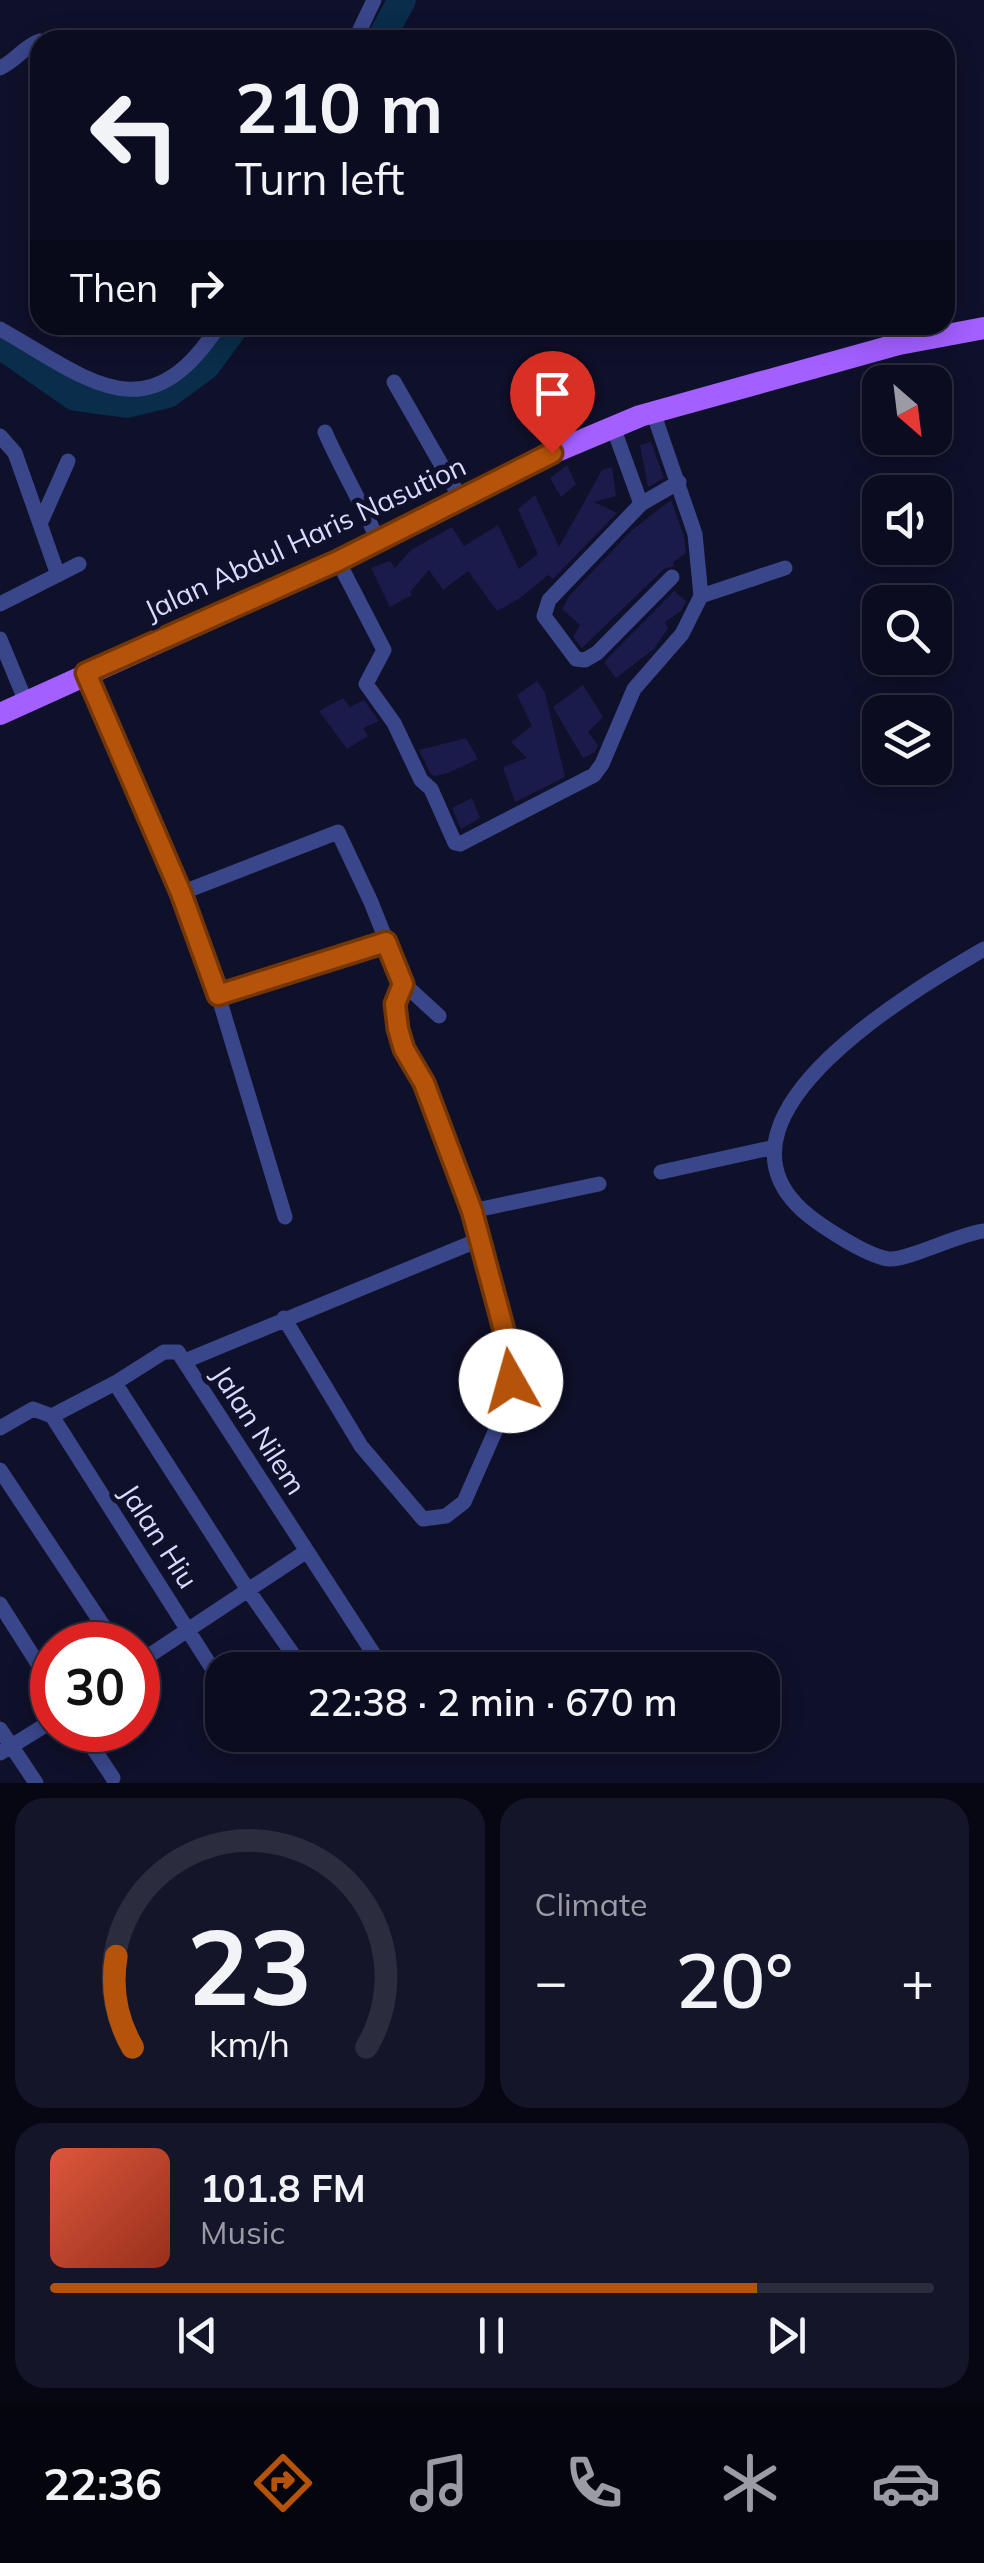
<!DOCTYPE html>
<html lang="en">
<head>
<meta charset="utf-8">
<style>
	:root { --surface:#0b0c20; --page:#141529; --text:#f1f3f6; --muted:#9a9ba5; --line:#2b2c3e; --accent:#b45309 }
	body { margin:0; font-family:Mulish,sans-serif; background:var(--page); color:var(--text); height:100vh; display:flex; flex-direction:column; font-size:38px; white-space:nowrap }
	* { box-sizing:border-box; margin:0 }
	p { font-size:32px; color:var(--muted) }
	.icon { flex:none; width:55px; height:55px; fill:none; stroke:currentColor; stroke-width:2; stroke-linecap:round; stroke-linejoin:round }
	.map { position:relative; height:1783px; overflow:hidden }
	.details { display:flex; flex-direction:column; gap:15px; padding:15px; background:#060712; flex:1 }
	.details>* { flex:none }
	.guide { position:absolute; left:30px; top:30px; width:925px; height:305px; border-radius:30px; box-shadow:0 5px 25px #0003,0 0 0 2px var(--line); background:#0b0c20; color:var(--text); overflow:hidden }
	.needle { width:65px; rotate:152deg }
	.controls { position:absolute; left:862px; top:365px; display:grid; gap:20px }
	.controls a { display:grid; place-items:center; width:90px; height:90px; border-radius:20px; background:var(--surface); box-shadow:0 5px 25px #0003,0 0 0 2px var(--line); font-size:50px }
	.speed { position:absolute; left:30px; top:1622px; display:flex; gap:20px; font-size:50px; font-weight:700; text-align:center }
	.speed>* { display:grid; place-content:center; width:130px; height:130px; border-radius:50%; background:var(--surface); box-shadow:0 5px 25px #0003,0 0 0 2px var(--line); line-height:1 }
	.speed .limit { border:15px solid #d22; background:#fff; color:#111 }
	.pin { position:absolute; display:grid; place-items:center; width:85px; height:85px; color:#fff; margin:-102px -42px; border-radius:50% 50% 50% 0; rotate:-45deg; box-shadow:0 0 10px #0007 }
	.pin .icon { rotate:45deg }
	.me { position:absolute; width:110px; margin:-55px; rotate:353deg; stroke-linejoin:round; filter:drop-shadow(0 0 8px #0008) }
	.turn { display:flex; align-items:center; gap:35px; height:210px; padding:0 40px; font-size:45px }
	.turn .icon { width:130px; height:130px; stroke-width:2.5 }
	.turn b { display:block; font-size:70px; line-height:85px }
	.then { display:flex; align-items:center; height:95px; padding:0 40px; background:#0003; gap:20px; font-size:38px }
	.big { font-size:75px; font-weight:600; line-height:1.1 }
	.details .widget { flex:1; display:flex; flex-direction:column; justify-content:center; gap:15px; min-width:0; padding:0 35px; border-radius:30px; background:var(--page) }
	.details .dial { align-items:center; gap:0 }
	.dial svg { height:260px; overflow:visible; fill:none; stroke:var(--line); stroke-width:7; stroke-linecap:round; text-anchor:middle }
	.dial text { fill:var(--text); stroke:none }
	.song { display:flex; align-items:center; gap:30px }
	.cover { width:120px; height:120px; border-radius:15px; background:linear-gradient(135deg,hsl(10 70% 55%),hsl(10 70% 35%)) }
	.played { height:10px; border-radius:5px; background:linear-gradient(90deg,var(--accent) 80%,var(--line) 80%) }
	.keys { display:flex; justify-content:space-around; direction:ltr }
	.heat { display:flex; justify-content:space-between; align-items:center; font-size:55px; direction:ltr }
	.details .tiles { flex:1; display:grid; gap:15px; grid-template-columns:1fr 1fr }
	.widget:last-child { grid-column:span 2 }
	.trip { position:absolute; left:205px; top:1652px; width:575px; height:100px; border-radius:30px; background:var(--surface); box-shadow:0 5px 25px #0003,0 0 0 2px var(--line); font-weight:600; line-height:100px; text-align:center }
	.tab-bar { display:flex; height:160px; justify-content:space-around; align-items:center; background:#04050d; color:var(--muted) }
	.tab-bar .icon { width:70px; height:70px }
	.tab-bar .selected { color:var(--accent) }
	.tab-bar b { font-size:45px; color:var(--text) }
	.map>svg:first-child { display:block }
</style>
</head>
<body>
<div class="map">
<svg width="984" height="1783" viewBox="0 0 984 1783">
	<rect width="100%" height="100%" fill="#0f102a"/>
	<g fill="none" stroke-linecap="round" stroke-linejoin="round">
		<path stroke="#092d4a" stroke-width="28" d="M380,40L402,0
			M0,345L75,397L127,404L168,394L206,366L236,325"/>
	</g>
	<path fill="#1b1b4b" d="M651,442L664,478L648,487L640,445Z
		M567,465L576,484L561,497L550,478Z
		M612,467L616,496L594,502L617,513L553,579L548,575L519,599L497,611L468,571L443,590L429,570L410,592L412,595L390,607L371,568L390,561L395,568L411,550L452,527L464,546L498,525L519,569L538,554L518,509L535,495L559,547L602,470Z
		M671,500L684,536L686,553L673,562L674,566L664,569L582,648L573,637L580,625L562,609L569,596L632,530Z
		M674,591L686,601L681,611L665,622L668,628L654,649L616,678L604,662Z
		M537,681L545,693L565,777L515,802L503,767L527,758L511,742L532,726L517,695Z
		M583,685L603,717L588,732L598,745L595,752L583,758L553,707Z
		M343,698L350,707L364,700L379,721L363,728L368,736L347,749L319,711Z
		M466,738L478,759L448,773L434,776L430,773L419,750Z
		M472,798L480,818L461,829L452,808Z"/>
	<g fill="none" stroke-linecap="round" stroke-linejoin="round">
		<path stroke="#39468a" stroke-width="15" d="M355,40L374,0
			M0,68C16,61 24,46 40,41
			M0,329C89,379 147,437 219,325
			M394,382L461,499
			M613,427L641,504
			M325,432C341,469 362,503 378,541
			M0,436L15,453L58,575
			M40,524L68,461
			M338,561L384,650L366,684L394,723L421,780L431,789L455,843L460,844L594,775L602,764L634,689L682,634L701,596L695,534L653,412
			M672,577L597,653L585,660L576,659L544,616L549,600L641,504L679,482
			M701,596L785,568
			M0,604L79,564
			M0,639L26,702
			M87,673L181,893L338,832L371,902L403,983L439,1016
			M181,893L218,995L285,1217
			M984,949C919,987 705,1110 797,1205C813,1222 866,1256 889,1259C907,1261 958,1234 984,1231
			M403,983L395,1004L398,1029L404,1049L423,1083L472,1211
			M218,995L386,943
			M661,1172L775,1147
			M284,1318L361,1446L423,1519L446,1516L464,1502L505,1409L511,1381V1356L472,1211L599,1184
			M185,1361L481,1239
			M115,1383L248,1590L304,1670
			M52,1416L222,1684
			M0,1428L33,1409L52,1416L115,1383L164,1352H178L375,1656
			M0,1470L116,1645
			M0,1604L52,1686
			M138,1663L307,1551
			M0,1729L36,1783
			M81,1730L113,1778
			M253,1735L258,1741L269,1744L282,1735
			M0,1753L52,1721"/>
		<path stroke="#a35fff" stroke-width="22" d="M0,714L338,561L552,453L640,416L899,344L984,328"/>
	</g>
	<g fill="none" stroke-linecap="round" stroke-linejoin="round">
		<g stroke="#753606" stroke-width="25">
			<path id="route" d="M511,1381V1356L472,1211L424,1083L404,1049L398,1029L395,1004L403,984L386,942L218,995L181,893L86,673L338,561L552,453"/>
		</g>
		<use href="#route" stroke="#b45309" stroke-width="18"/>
	</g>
	<g text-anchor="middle" stroke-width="10" stroke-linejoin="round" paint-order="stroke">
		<g font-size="28" fill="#d8dbff" stroke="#0f102a">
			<text transform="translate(305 538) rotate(-25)" y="10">Jalan Abdul Haris Nasution</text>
			<text transform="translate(259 1430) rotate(57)" y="10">Jalan Nilem</text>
			<text transform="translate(159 1536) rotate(57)" y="10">Jalan Hiu</text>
		</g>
	</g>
</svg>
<div class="controls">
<a><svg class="needle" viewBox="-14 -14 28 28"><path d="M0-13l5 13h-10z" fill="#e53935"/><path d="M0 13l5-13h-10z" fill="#9a9ba5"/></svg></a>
<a><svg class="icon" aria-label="sound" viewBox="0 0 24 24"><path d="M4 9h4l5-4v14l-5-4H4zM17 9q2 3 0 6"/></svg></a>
<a><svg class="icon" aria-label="search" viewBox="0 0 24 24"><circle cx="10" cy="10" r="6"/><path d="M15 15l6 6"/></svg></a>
<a><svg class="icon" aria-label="layers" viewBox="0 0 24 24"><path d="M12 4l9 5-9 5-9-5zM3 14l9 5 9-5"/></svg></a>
</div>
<div class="speed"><div class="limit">30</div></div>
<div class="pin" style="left:552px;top:453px;background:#d93025"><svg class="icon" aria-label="arrive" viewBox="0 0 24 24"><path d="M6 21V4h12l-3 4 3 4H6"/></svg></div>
<svg class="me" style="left:511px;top:1381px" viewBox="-20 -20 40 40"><circle r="19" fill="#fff"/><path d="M0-13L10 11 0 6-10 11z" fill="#b45309"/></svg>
<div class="trip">22:38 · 2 min · 670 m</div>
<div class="guide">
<div class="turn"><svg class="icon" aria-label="left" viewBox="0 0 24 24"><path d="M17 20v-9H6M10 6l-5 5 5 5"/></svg><div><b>210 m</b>Turn left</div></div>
<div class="then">Then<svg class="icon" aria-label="right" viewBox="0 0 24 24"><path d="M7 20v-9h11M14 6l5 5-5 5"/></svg></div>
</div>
</div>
<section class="details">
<div class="tiles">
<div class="widget dial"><svg viewBox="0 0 100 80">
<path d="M14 69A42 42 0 1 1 86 69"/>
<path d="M14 69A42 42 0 0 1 9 41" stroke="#b45309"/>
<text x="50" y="56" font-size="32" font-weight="700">23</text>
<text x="50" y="72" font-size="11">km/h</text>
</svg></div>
<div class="widget"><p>Climate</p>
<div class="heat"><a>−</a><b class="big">20°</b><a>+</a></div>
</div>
<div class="widget">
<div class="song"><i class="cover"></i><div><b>101.8 FM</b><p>Music</p></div></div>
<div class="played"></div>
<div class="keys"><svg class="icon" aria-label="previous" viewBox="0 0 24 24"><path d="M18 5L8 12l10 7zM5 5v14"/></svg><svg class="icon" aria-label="pause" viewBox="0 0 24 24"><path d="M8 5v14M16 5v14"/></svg><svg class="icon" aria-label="next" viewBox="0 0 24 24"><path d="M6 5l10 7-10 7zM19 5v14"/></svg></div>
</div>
</div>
</section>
<nav class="tab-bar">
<b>22:36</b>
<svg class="icon selected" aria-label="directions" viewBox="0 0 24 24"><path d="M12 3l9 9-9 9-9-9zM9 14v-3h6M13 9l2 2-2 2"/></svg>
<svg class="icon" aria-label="music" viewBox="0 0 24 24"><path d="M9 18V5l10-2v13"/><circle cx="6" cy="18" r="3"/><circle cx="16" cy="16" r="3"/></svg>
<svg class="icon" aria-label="phone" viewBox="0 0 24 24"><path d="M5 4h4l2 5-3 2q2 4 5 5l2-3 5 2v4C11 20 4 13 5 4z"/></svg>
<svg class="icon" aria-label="climate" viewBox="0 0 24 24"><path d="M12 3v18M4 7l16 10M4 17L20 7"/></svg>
<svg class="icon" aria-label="car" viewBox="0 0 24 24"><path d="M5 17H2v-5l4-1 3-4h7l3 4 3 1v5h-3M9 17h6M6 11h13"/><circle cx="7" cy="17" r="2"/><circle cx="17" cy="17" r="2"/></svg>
</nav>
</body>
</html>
